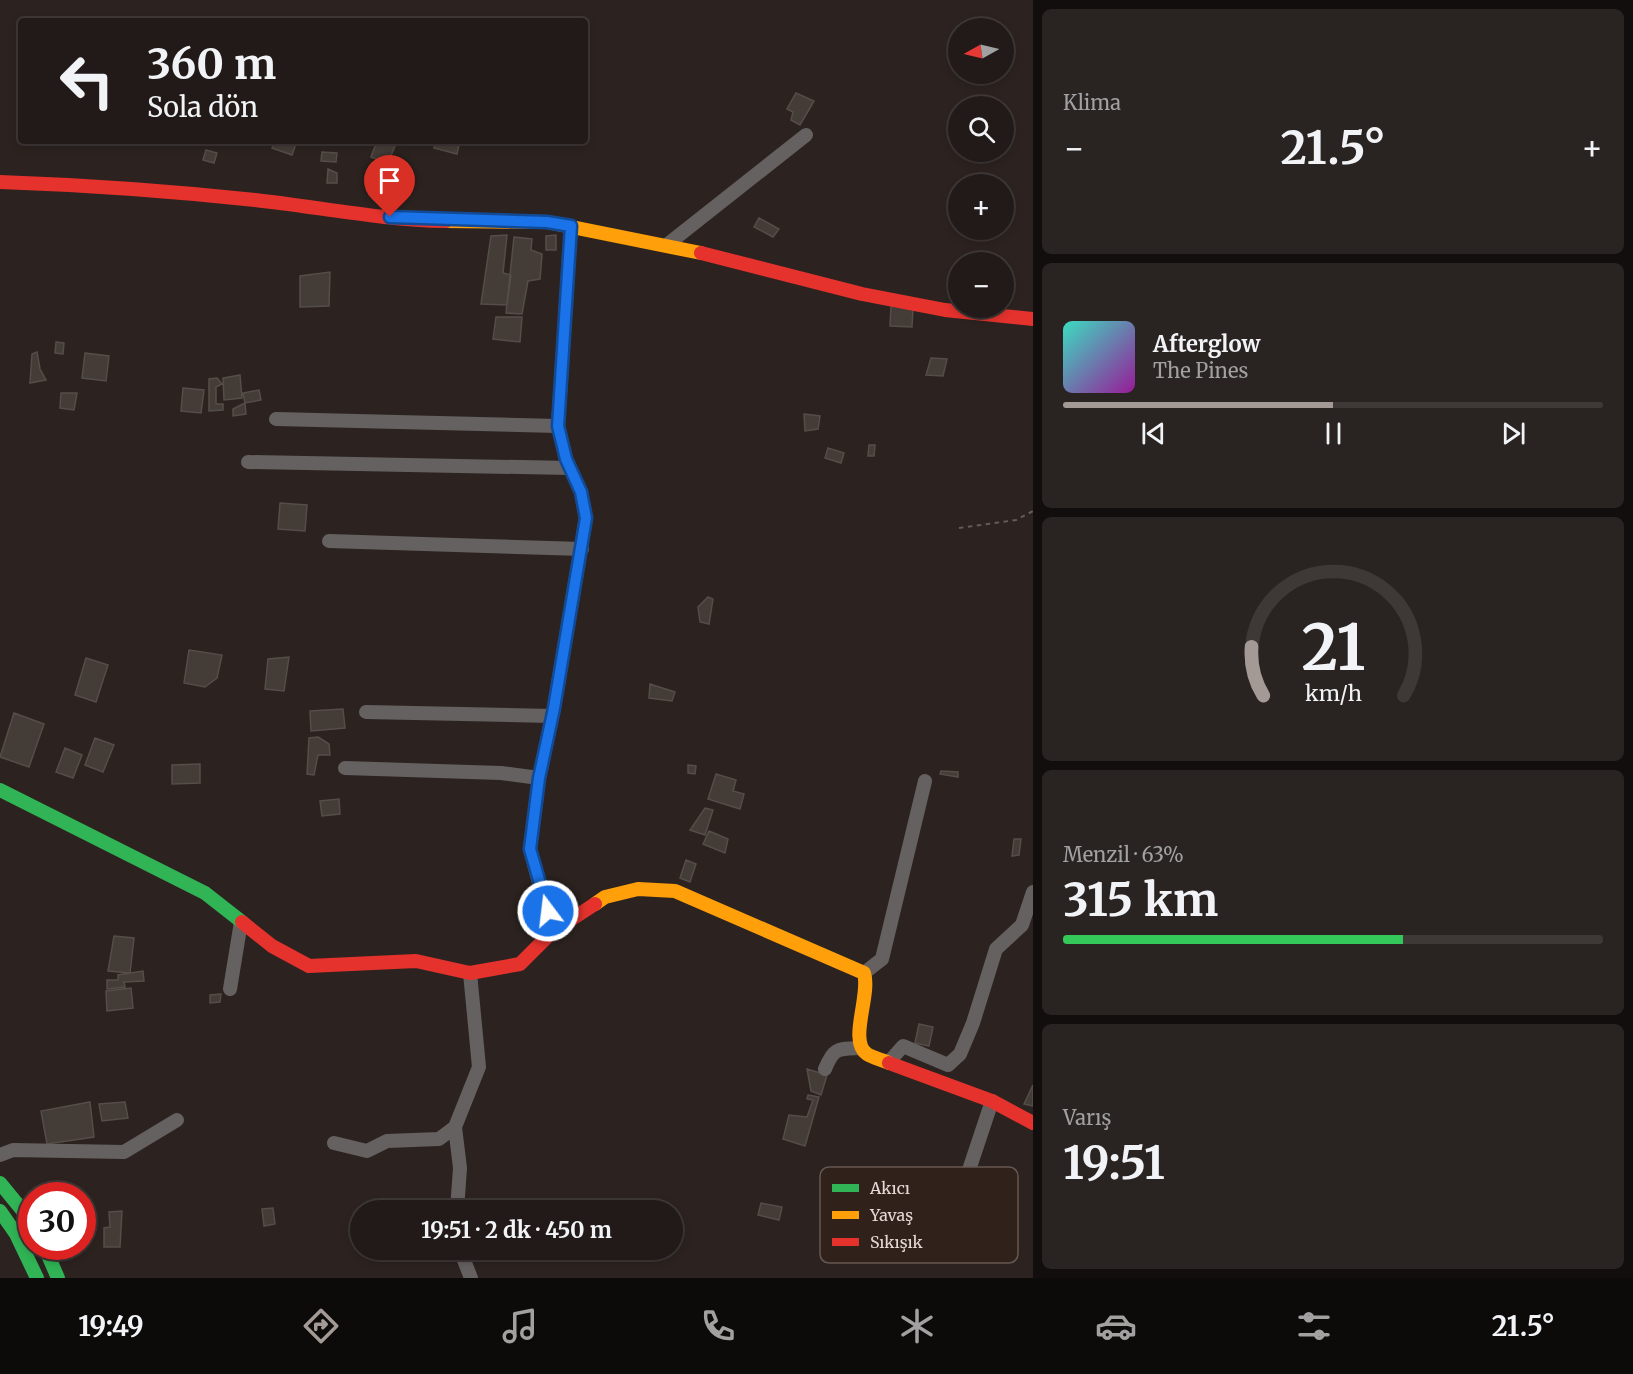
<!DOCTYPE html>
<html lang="tr">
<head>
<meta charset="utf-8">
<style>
	:root { --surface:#211a18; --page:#292321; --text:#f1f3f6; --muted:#a2a1a2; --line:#3e3837; --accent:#a39995 }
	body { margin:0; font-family:Merriweather,serif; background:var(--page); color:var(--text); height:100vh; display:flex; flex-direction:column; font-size:22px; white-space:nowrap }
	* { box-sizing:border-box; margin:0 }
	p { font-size:20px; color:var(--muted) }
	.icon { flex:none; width:33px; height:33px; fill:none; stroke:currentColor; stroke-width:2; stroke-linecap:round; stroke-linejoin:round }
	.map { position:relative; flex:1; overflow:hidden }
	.details { display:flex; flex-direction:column; gap:9px; padding:9px; background:#120e0d; width:600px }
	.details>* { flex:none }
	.top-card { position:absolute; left:18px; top:18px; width:570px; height:126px; border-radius:6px; box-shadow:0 3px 9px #0003,0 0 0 2px var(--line); background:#211a18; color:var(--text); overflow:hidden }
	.needle { width:39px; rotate:262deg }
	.fabs { position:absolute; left:948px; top:18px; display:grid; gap:12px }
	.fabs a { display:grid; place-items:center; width:66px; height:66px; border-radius:50%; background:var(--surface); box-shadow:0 3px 9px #0003,0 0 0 2px var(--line); font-size:30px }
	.speed { position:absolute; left:18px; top:1182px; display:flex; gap:12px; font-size:30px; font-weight:700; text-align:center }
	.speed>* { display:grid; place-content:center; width:78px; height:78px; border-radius:50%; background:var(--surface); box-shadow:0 3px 9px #0003,0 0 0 2px var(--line); line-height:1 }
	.speed .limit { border:9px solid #d22; background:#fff; color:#111 }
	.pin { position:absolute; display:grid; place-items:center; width:51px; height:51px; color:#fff; margin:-62px -26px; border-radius:50% 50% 50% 0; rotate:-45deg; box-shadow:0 0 6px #0007 }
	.pin .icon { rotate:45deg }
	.me { position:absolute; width:66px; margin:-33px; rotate:345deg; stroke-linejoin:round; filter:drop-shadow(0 0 4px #0008) }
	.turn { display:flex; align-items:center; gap:21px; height:126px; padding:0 30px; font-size:27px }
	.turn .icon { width:78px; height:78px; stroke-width:2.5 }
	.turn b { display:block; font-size:42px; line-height:51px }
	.big { font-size:45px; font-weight:700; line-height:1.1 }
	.details .card { flex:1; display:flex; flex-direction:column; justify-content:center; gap:9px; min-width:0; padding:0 21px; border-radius:9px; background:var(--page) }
	.details .dial { align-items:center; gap:0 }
	.dial svg { height:156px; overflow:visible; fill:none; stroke:var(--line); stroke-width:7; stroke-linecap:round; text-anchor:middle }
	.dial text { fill:var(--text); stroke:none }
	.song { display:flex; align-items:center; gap:18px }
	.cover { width:72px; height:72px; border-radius:9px; background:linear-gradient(135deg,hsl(170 70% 55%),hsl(300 70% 35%)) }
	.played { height:6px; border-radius:3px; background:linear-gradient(90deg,var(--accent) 50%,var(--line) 50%) }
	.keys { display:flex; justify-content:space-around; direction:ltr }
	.heat { display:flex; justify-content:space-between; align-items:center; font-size:33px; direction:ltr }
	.charge { height:9px; border-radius:4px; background:linear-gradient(90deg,#34c759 63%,var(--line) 0) }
	.trip { position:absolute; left:350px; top:1200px; width:333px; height:60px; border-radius:30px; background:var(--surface); box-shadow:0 3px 9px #0003,0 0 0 2px var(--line); font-weight:700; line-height:60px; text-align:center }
	.menu { display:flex; height:96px; justify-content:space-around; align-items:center; background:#0d0a0a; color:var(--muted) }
	.menu .icon { width:42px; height:42px }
	.menu .active { color:var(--accent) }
	.menu b { font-size:27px; color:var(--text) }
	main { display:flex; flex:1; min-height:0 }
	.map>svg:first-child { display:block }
</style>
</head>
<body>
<main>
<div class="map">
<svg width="1033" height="1278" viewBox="0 0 1033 1278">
	<rect width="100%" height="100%" fill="#2c2320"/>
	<path fill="#443c36" stroke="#544d49" stroke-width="1.5" d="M796,93L814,101L800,125L791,120L793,112L787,109Z
		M275,141H297L292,155L272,148Z
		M377,141H397L388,163L371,157Z
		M435,141H460L457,154L434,148Z
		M206,150L217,153L214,163L203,160Z
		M322,152L337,153L336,162L321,161Z
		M328,169L337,173V183H327Z
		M759,218L779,229L773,237L754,227Z
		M507,235L503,273L511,275L507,305L481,304L491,236Z
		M556,235V250H546V236Z
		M514,237L532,239L531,250L542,254L540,279L528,281L522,314L506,313Z
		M330,272L329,306L300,307V276Z
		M891,306L913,307L912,327L890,326Z
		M496,317H522L520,342L493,339Z
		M56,342L64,343L63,354L55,353Z
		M37,352L40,369L46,380L30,383L32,354Z
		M85,353L109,356L106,381L82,378Z
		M931,358L947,359L943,376L926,375Z
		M240,375L242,398L224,400L223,378Z
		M217,378L222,384L216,387V404H223V410L209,411V379Z
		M183,388L204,390L201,413L181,411Z
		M259,390L261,400L245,403L243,393Z
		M61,393H77L74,410L60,408Z
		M245,403L246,414L233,416V409Z
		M804,414L820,416L818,429L805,431Z
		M869,445H875L874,456H868Z
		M828,448L844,453L841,463L825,458Z
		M280,503L307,505L305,531L278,529Z
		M708,597L713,599L709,624L700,622L698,607Z
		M189,650L222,655L217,678L205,687L184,683Z
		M289,657L284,691L265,689L268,659Z
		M86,658L108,665L96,702L75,695Z
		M650,684L675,692L672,701L649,698Z
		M343,709L345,728L311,731L310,711Z
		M14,713L44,724L29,767L0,757Z
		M318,737L329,744L330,755H318L314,775L307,774L309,738Z
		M95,738L114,745L103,772L85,765Z
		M65,748L82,755L73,778L56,772Z
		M200,764V783L172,784V765Z
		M688,765L696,766L695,774L688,773Z
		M941,771L958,772V777L940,774Z
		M716,774L736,780L733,791L744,794L740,809L708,799Z
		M339,799L340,814L322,816L320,801Z
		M705,808L713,810L705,835L690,830Z
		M709,831L728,839L725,853L703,844Z
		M1014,839H1021L1019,855L1012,856Z
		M686,860L696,864L690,882L680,878Z
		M114,936L134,938L130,973L108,971Z
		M143,971L144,981L124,982L125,987L107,989V980H118V975Z
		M131,988L133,1008L107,1011L106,991Z
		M221,994L220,1002L210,1003V995Z
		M919,1024L933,1027L929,1046L915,1043Z
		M807,1069L827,1075L821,1095L811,1091Z
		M1033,1085V1106L1024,1104Z
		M808,1095L819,1097L805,1146L783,1139L789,1115L807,1117L813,1100L807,1099Z
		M90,1102L94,1137L47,1144L41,1111Z
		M125,1102L128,1118L102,1121L99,1104Z
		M761,1203L782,1207L779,1220L758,1215Z
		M273,1208L275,1224L264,1226L262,1209Z
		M122,1211L120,1247H104V1228L110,1227L109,1212Z"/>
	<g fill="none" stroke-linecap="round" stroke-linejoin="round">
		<path stroke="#635e5c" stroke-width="2" stroke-dasharray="4.5 4.5" stroke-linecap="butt" d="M959,528L1016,520L1033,511"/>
		<path stroke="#656161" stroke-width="14" d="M668,244L806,135
			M276,419L558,426
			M248,462L570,468
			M329,541L582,549
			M366,712L552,716
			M345,768L501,773L539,778
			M552,932L530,849L539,778L554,708L586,518L581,492L566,459L558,426L571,226
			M864,973L882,959L925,781
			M230,989L241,922
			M889,1062L903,1046L948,1065L960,1054L973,1023L996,949L1022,925L1033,892
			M825,1069C834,1047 838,1049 860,1048
			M334,1143L367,1151L387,1141L439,1139L455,1127
			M0,1155L13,1150L124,1152L177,1120
			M969,1170L992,1101
			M457,1210L460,1168L455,1127L479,1067L470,973
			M460,1250L471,1278"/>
		<path stroke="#30b455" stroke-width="14" d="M0,790L205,893L242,922
			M0,1183L32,1222
			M0,1211L16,1234L37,1278
			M44,1246L58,1278"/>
		<path stroke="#ff9f0a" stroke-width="14" d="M446,221L547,222L701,253
			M595,904L605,897L638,889L675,891L864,973C871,995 848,1041 867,1054C873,1058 883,1060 889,1063"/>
		<path stroke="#e5322d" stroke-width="14" d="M0,182C86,185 170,191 255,200C319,207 382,220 446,221
			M701,253L862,294L945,310L1033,319
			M242,922L272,946L309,966L416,961L470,973L520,964L552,932L595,904
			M889,1063L992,1101L1033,1123"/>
	</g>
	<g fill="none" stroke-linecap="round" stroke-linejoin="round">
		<g stroke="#114b97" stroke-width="15">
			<path id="route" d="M390,217L547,222L571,226L558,426L566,459L581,492L586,518L554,708L539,778L530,849L548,911"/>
		</g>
		<use href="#route" stroke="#1a73e8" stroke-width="10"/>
	</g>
	<rect x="820" y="1167" width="198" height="96" rx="9" fill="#31211b" stroke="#665852" stroke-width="1.5"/>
	<rect x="832" y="1184" width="27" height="8" fill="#30b455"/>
	<rect x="832" y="1211" width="27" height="8" fill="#ff9f0a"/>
	<rect x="832" y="1238" width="27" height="8" fill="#e5322d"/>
	<g font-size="16" fill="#e3d8d4">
		<text x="870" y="1194">Akıcı</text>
		<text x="870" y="1221">Yavaş</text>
		<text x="870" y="1248">Sıkışık</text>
	</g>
</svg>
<div class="fabs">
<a><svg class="needle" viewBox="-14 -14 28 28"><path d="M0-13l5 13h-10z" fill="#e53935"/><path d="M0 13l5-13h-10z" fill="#a2a1a2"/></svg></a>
<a><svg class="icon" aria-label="search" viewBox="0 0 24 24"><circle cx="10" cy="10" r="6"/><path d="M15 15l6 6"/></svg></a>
<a>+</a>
<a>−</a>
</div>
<div class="speed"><div class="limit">30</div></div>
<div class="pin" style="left:390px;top:217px;background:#d93025"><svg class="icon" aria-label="arrive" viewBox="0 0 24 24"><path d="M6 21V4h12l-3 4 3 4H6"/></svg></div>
<svg class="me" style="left:548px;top:911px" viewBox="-20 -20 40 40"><circle r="17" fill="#1a73e8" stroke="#fff" stroke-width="3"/><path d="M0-11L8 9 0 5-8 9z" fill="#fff"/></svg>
<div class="trip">19:51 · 2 dk · 450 m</div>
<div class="top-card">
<div class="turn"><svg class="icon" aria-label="left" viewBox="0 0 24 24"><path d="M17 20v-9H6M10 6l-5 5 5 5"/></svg><div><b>360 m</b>Sola dön</div></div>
</div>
</div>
<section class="details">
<div class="card"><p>Klima</p>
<div class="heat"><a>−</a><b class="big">21.5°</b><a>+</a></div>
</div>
<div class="card">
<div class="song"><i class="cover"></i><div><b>Afterglow</b><p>The Pines</p></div></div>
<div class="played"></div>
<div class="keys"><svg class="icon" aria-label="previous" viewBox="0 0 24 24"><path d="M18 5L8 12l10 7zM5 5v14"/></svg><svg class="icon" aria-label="pause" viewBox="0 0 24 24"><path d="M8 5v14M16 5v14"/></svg><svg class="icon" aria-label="next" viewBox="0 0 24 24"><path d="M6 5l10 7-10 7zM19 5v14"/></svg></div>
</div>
<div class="card dial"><svg viewBox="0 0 100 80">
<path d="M14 69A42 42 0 1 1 86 69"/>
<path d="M14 69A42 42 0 0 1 8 44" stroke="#a39995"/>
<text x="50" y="56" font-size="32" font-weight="700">21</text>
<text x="50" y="72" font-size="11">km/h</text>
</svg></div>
<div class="card"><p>Menzil · 63%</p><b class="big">315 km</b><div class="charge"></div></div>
<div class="card"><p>Varış</p><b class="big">19:51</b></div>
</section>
</main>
<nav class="menu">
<b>19:49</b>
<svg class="icon active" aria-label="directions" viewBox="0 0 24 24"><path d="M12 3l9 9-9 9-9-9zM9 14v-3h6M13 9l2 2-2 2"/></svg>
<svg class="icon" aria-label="music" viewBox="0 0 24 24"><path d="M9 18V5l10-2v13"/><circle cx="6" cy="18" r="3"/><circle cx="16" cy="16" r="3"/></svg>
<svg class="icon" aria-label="phone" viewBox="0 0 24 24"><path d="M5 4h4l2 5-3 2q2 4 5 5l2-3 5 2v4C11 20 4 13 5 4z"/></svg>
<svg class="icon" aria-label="climate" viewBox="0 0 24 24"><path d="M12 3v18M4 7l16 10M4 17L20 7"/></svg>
<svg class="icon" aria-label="car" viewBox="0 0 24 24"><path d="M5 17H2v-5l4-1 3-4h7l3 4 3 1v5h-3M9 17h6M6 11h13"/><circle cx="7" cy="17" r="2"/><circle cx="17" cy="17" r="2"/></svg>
<svg class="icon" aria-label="filters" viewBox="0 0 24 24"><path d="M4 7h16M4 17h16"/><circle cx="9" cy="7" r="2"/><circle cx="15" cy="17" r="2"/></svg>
<b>21.5°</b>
</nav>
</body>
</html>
